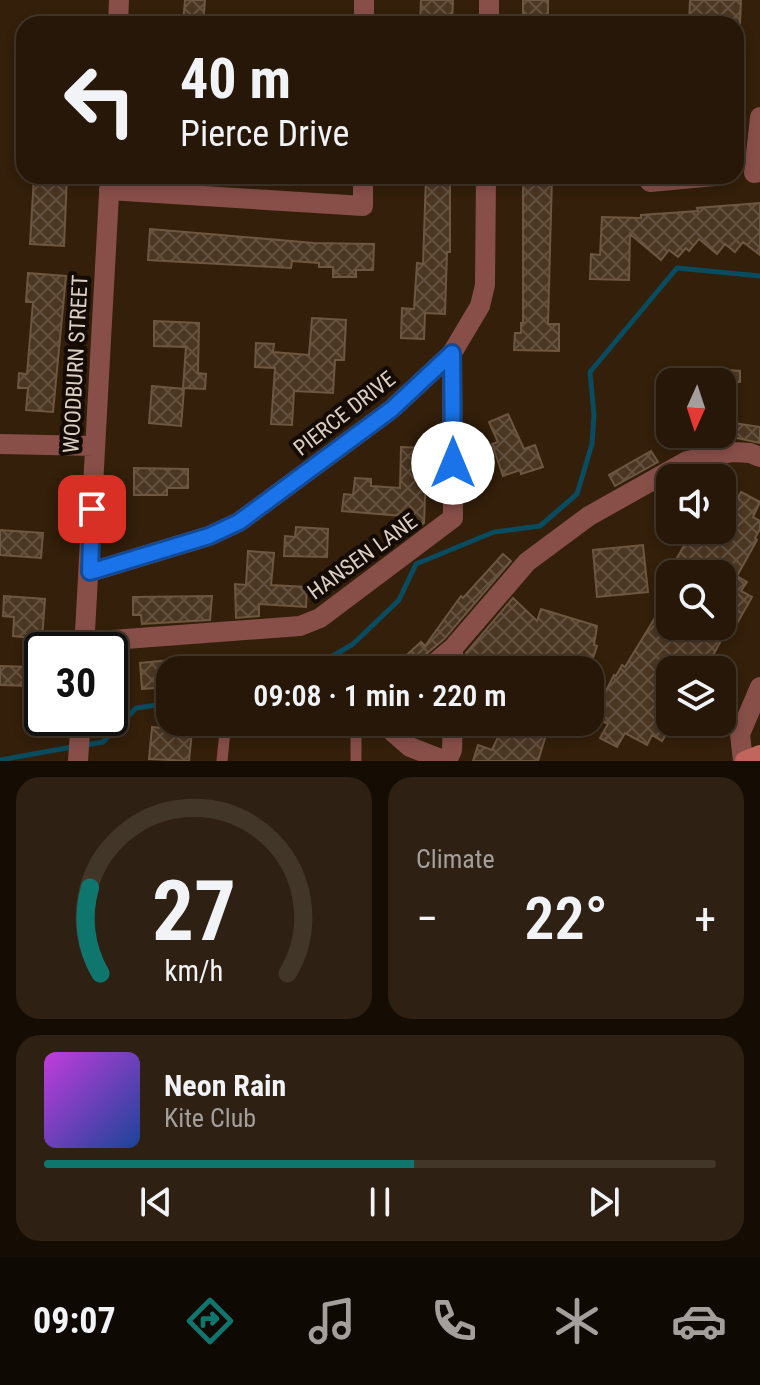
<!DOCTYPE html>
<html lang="en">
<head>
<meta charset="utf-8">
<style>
	:root { --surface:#261708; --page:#2e2012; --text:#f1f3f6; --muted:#a49f9c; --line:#423629; --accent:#0f766e }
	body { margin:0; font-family:"Roboto Condensed",sans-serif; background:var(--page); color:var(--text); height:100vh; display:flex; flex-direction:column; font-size:30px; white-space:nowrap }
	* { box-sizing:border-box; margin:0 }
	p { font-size:26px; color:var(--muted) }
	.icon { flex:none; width:44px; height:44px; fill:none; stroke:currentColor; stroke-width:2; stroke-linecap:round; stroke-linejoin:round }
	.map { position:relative; height:761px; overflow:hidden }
	.drawer { display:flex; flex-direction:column; gap:16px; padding:16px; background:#150d04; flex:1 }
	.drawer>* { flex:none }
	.hud { position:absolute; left:16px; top:16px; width:728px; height:168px; border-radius:24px; box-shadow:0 4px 12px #0003,0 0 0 2px var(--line); background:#261708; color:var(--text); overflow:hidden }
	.needle { width:52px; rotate:183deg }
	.fabs { position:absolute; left:656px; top:368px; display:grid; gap:16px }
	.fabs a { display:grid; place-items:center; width:80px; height:80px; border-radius:16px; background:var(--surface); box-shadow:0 4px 12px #0003,0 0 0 2px var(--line); font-size:40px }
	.speed { position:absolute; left:24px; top:632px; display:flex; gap:16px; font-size:40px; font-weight:700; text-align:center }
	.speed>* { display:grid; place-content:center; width:104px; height:104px; border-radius:50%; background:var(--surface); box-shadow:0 4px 12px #0003,0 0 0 2px var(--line); line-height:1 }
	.speed .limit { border:4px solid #111; border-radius:12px; background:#fff; color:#111 }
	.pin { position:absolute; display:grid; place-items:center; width:68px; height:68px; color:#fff; margin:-34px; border-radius:16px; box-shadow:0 4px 12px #0006 }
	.me { position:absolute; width:88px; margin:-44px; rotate:0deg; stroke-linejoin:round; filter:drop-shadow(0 0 6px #0008) }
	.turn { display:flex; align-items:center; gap:28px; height:168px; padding:0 32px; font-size:36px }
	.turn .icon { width:104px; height:104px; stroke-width:2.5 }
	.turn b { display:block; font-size:56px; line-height:68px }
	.big { font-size:60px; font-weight:600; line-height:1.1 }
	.drawer .tile { flex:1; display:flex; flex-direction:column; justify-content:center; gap:12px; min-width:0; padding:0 28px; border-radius:24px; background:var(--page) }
	.drawer .dial { align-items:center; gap:0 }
	.dial svg { height:208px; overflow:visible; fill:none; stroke:var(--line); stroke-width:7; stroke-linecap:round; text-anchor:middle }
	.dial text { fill:var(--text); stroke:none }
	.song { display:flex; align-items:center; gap:24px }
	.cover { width:96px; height:96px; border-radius:12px; background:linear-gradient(135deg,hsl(290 70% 55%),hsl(220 70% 35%)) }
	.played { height:8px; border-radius:4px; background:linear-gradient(90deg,var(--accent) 55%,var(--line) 55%) }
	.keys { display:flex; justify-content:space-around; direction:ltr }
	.heat { display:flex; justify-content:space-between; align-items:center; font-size:44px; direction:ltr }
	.drawer .tiles { flex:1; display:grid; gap:16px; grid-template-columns:1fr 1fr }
	.tile:last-child { grid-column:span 2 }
	.trip { position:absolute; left:156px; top:656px; width:448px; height:80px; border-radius:24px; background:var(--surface); box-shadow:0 4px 12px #0003,0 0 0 2px var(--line); font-weight:600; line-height:80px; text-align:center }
	.dock { display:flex; height:128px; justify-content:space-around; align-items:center; background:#0f0903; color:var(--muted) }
	.dock .icon { width:56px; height:56px }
	.dock .active { color:var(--accent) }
	.dock b { font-size:36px; color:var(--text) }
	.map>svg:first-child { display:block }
</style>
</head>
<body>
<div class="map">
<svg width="760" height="761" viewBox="0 0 760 761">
	<defs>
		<pattern id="building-cross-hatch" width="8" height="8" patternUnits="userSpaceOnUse" patternTransform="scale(2)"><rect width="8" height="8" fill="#4b3621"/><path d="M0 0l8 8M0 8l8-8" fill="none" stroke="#645240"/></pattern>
	</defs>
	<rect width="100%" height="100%" fill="#331f0a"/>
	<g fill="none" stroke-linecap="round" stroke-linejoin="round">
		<path stroke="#094b5f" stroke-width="5" d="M309,670L353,644L399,600L416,564L494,532L540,526L577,494L592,444L594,415L590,372L677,268L760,276
			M86,745L103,742L136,708L170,703
			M0,760L72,747"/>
	</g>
	<path fill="url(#building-cross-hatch)" stroke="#6e5741" stroke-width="2" d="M185,0H205L203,24H183Z
		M421,0H453L452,24H420Z
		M523,0H548V24H523Z
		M690,0H741L740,24H689Z
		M34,176H67L64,246L30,244Z
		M426,176H450V252H447L445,314L425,313L424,339L401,338L402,308L414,309L417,263L423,264Z
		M523,176H552L548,324H559V351L514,350L515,333H521V323H523Z
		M760,203V255L743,242L735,252L725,244L717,254L699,239L689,251L686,248L678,257L669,250L661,260L630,234L629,280L590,279L591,254L600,255L602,217L641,218V215L698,211L697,208Z
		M150,229L314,243L374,244L373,270H356V277H333V267H319V263L292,261L291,268L148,260Z
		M28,273L66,276L53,412L26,410L28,388H18L19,373L27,374L33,302H26Z
		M312,318L346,320L344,360H335L333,393L294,391L292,425L271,424L275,368L255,367L256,343L274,344L273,352L309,355Z
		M154,321L199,323L198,373L206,374L205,389L183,388L186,347L154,346Z
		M691,367L740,371V382H690Z
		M152,386L184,389L181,426L149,423Z
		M508,414L524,449L535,445L543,467L521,474L520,470L503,476L492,444L498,442L489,422Z
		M734,423L760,427V443L732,437L687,448L684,440L698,434H732Z
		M401,447L427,448L424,523L415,530H403V516L342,511L344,494L353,495L355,478L371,479V486L400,488Z
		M651,451L658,462L615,486L609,475Z
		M134,468L188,469V488H167V495H134Z
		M741,492L760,502L753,517L760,521V529L755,538L757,540L737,576L747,582L741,591L752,597L735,627L722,620V574H668L686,542L683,530H722V498L734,505Z
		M296,527L328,529L327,557L284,556L285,536L295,537Z
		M0,530L43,533L41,558L0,555Z
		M643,545L648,592L597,597L593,550Z
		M248,551L274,553L271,585L307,587L306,607L259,604V616L236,618L235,584L246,585Z
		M503,554L511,561L444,639L419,660L414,670H406L399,662L421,642L425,646L461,596L463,598Z
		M670,593V626H729L711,659L732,670H670V727L662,741L652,735L647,745L625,733L617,747L600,738L608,724L593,716L614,675L616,676L622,665L625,667Z
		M4,596L45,599L42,639L13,636L14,617L3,616Z
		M212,596L210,620L142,624L141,615H133V597Z
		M513,598L537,621L541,609L597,626L594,645L597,646L589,670H489L466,653Z
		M170,660V687L142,689L140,663Z
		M0,666L32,667L31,686L0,685Z
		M505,722H550L538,761H473L478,745L492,750Z
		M152,727L192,731L189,761L149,759Z"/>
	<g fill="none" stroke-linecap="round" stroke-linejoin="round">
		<path stroke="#884f49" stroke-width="11" d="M318,722L356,728V761
			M222,761L225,731L259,722"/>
		<path stroke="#884f49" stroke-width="20" d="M118,24L119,0
			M364,24V0
			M489,24V0
			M760,117L754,173L760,172
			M650,176V182L715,176
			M109,190L363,206V176
			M0,444L94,446
			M90,572L209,536L239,522L392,409L452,353L480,306L485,285L486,176
			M85,642L300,626L320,618L453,518L452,353
			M84,650L110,176
			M427,670L453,648
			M453,670V648L527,562L589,516L687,461L733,452L750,453L760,457
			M396,722L394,733L410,747L446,761
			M78,761L81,718
			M447,761L452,750L453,722
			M743,761L740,734L760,687"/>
		<path stroke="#c1655d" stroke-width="20" d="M745,761L760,755"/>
	</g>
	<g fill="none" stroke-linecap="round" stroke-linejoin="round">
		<g stroke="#114b97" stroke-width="20">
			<path id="route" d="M92,509L90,572L209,536L239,522L392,409L452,353L453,463"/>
		</g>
		<use href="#route" stroke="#1a73e8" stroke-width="14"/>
	</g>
	<g text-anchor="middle" stroke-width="8" stroke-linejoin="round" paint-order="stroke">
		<g font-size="22" fill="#dccfc3" stroke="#140b04">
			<text transform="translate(75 364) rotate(-87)" y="8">WOODBURN STREET</text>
			<text transform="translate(344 413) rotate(-38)" y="8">PIERCE DRIVE</text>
			<text transform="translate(362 556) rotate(-36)" y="8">HANSEN LANE</text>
		</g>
	</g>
</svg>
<div class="fabs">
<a><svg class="needle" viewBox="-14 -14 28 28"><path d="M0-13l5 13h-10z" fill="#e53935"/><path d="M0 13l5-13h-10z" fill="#a49f9c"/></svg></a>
<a><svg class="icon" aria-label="sound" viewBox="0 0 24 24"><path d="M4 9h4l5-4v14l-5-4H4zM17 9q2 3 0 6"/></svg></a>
<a><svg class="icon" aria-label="search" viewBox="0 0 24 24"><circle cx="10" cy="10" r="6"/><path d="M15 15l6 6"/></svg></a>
<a><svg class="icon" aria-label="layers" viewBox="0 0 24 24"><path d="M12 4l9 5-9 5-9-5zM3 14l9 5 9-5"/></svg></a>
</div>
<div class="speed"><div class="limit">30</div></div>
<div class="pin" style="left:92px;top:509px;background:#d93025"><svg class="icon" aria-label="arrive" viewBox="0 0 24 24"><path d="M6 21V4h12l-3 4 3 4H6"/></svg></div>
<svg class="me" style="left:453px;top:463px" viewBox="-20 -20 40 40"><circle r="19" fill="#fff"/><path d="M0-13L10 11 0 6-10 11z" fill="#1a73e8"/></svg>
<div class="trip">09:08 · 1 min · 220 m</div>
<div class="hud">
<div class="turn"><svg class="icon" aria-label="left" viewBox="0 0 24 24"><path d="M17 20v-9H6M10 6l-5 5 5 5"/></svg><div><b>40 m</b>Pierce Drive</div></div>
</div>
</div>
<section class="drawer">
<div class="tiles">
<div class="tile dial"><svg viewBox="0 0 100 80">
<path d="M14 69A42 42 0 1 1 86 69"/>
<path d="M14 69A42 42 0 0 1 10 36" stroke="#0f766e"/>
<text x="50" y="56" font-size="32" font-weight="700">27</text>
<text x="50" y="72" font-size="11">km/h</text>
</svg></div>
<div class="tile"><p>Climate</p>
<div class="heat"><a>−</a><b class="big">22°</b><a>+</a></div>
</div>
<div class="tile">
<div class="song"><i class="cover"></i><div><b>Neon Rain</b><p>Kite Club</p></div></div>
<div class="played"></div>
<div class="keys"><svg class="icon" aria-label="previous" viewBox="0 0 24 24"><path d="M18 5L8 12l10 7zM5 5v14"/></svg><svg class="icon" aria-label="pause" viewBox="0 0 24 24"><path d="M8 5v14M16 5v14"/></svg><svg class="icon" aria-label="next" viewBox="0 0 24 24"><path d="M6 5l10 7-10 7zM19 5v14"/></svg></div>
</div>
</div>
</section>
<nav class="dock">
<b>09:07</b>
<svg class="icon active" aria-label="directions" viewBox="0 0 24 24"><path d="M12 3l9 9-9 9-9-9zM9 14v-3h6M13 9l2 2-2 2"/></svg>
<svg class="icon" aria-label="music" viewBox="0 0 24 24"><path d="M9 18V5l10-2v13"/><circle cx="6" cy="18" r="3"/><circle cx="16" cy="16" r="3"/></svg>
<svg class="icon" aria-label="phone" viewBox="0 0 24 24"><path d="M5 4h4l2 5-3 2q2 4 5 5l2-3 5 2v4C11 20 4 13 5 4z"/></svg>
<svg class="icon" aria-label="climate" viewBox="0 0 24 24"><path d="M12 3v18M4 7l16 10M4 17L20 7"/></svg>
<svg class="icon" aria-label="car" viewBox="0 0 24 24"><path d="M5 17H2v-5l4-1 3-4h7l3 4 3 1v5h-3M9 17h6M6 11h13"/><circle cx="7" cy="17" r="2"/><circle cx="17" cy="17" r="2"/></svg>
</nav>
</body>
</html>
